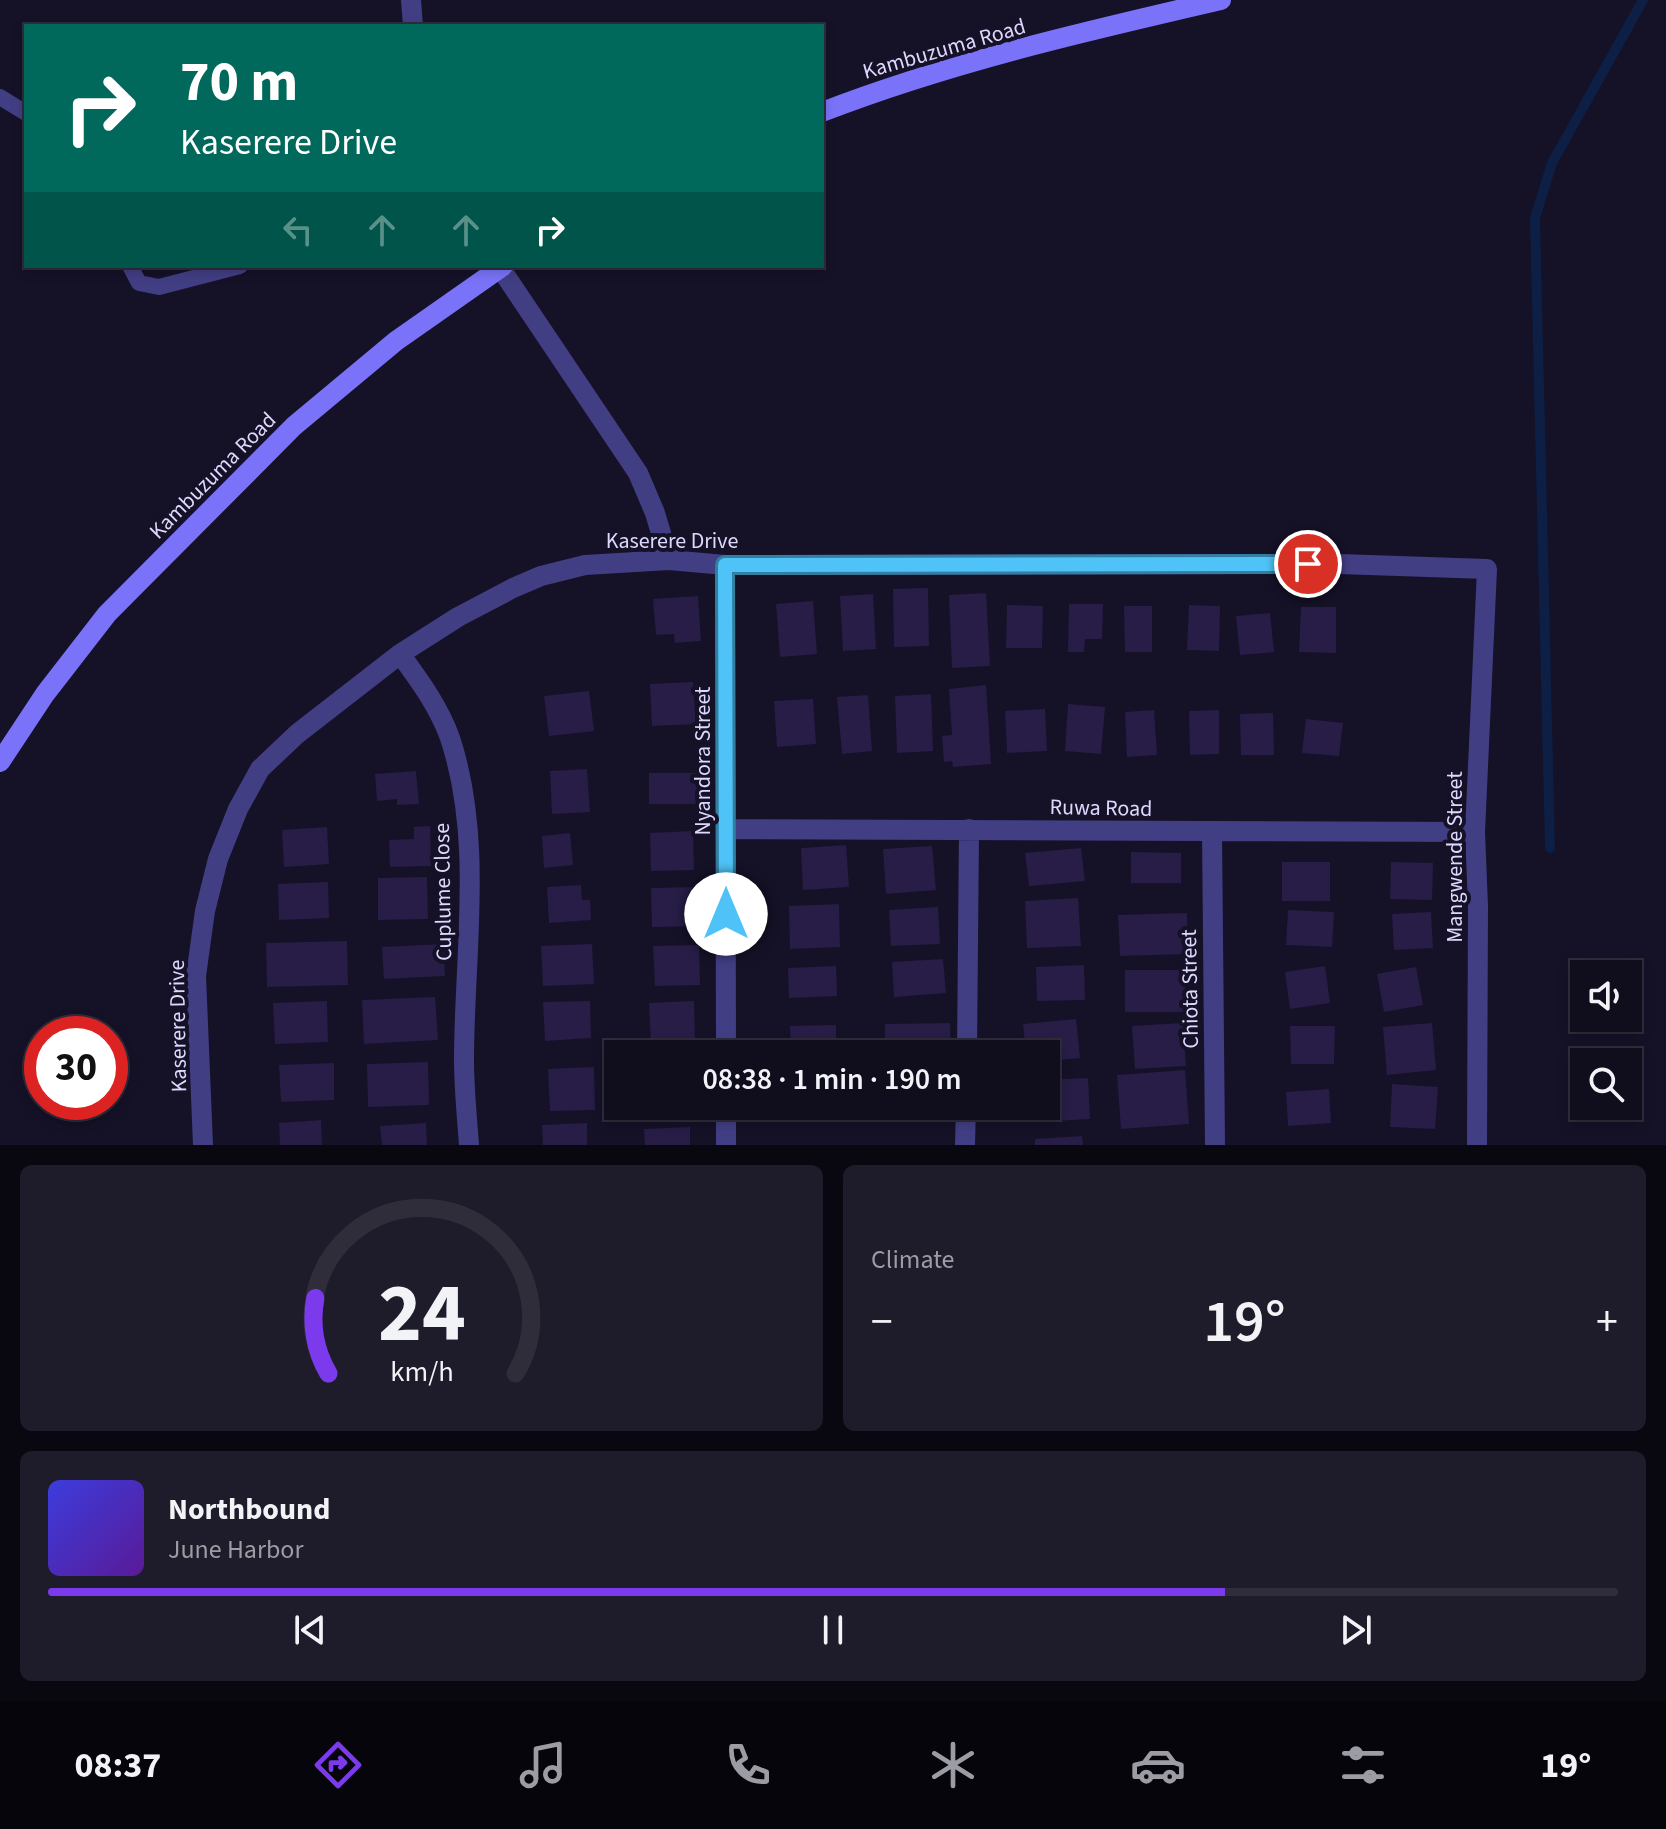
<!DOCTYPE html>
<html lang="en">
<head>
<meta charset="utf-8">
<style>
	:root { --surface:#100d1d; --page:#1e1b2a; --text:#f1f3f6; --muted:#9c9ca4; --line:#302d3b; --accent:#7c3aed }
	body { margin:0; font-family:"Source Sans 3",sans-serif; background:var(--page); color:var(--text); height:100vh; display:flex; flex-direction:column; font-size:30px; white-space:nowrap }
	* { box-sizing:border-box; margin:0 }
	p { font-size:26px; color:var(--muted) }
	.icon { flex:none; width:44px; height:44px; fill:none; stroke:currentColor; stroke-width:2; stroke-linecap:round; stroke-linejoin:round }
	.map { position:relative; height:1145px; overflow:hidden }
	.panel { display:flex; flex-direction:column; gap:20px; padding:20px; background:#090710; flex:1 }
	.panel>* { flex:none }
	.top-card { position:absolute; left:24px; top:24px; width:800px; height:244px; border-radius:0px; box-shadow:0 4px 12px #0003,0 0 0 2px var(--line); background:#00695c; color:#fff; overflow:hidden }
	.controls { position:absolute; left:1570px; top:960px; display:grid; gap:16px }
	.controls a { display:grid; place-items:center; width:72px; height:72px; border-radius:0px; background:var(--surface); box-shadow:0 4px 12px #0003,0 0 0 2px var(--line); font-size:40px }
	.speed { position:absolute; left:24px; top:1016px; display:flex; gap:16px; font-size:40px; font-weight:700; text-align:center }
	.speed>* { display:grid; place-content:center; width:104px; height:104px; border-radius:50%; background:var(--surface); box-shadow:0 4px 12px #0003,0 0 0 2px var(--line); line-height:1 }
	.speed .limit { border:12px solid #d22; background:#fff; color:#111 }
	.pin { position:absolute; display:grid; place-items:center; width:68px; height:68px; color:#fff; margin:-34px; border:4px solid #fff; border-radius:50%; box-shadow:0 2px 8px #0007 }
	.me { position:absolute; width:88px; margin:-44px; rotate:0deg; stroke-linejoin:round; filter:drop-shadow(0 0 6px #0008) }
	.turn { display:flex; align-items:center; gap:28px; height:168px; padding:0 24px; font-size:36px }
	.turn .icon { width:104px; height:104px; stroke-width:2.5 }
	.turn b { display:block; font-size:56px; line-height:68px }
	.lanes { display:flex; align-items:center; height:76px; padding:0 24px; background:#0003; justify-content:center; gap:40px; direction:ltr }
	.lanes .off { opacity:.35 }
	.big { font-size:60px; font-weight:600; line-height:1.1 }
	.panel .card { flex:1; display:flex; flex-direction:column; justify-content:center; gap:12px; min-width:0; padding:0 28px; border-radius:12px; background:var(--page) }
	.panel .dial { align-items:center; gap:0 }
	.dial svg { height:208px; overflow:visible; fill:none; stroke:var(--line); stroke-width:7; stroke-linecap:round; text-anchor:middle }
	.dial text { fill:var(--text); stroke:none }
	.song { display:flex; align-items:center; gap:24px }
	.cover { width:96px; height:96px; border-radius:12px; background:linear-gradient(135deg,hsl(240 70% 55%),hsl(270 70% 35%)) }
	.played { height:8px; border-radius:4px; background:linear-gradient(90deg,var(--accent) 75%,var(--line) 75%) }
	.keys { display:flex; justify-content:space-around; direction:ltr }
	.heat { display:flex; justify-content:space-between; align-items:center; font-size:44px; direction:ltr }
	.panel .tiles { flex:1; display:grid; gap:20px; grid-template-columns:1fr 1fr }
	.card:last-child { grid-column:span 2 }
	.trip { position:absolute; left:604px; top:1040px; width:456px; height:80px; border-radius:0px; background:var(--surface); box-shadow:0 4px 12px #0003,0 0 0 2px var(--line); font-weight:600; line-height:80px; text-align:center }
	.tabs { display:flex; height:128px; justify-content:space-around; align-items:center; background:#06050c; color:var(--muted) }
	.tabs .icon { width:56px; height:56px }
	.tabs .selected { color:var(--accent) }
	.tabs b { font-size:36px; color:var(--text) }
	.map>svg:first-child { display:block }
</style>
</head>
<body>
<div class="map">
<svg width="1666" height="1145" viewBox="0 0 1666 1145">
	<rect width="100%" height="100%" fill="#151127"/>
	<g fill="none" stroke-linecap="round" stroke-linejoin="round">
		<path stroke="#0d1f44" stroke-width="10" d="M1550,848L1535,218L1552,163L1643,0"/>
	</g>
	<path fill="#271d47" d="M928,588L929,646L894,647L893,589Z
		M986,593L990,666L952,668L949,595Z
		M873,594L876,649L843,651L840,596Z
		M698,596L701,641L675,643L674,634L656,635L653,599Z
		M813,601L817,654L780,657L776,604Z
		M1069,604H1103L1102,639H1085L1084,652H1068Z
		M1007,605L1043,606L1042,648H1006Z
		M1189,605L1220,606L1219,651L1187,650Z
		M1124,606H1152V652H1125Z
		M1301,607H1336V653L1299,652Z
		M1270,613L1274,652L1240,655L1236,616Z
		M693,682L696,724L652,726L650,684Z
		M986,685L991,764L953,767L952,761L944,762L942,736L952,735L949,689Z
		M589,691L594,731L549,736L544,696Z
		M931,694L933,751L897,753L895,696Z
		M868,695L872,751L842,754L837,697Z
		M813,699L816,744L777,747L774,701Z
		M1068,704L1105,707L1101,754L1065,751Z
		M1045,709L1047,751L1007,753L1005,711Z
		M1154,710L1157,755L1127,757L1125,712Z
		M1219,710V754L1190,755L1189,711Z
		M1273,713L1274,755H1241L1240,714Z
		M1306,719L1343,723L1339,756L1302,753Z
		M587,769L590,812L552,814L550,771Z
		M416,771L419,804L397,805V799L377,801L375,774Z
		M649,773H697V804H649Z
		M430,826L431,866L390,867L389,840L414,839V827Z
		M327,827L329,864L284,867L282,830Z
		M693,831L694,870L651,871L650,833Z
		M570,833L573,865L544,868L542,836Z
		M846,845L849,887L803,890L801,848Z
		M932,846L936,890L886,894L883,849Z
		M1081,848L1085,881L1029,886L1025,853Z
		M1131,852L1181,853V883H1131Z
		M1282,862H1330V901H1282Z
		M1391,862L1433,863L1432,900L1390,899Z
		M427,877L428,919L378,920V878Z
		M328,882L329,918L279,920L278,884Z
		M581,885L582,900H590L591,920L549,923L547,887Z
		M697,887V926L652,927L651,888Z
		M1078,898L1081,946L1027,948L1025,901Z
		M839,904L840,947L790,949L789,906Z
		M938,907L940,944L891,946L889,910Z
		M1288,910L1334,912L1332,947L1286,945Z
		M1431,912L1433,948L1394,950L1392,914Z
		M1187,913L1188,954L1120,956L1118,915Z
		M347,941L348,985L267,987L266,943Z
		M443,944L445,976L384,979L382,947Z
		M592,944L594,984L543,986L541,946Z
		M699,945L700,985L655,986L653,946Z
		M943,959L946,993L894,997L892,962Z
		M1084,965L1085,1000L1037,1001L1036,967Z
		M836,966L837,996L789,998L788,968Z
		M1325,966L1330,1003L1290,1009L1285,972Z
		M1416,967L1423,1005L1384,1012L1377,974Z
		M1125,970H1185V1012H1125Z
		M435,997L438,1040L364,1044L362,1000Z
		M327,1001L328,1042L275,1044L273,1003Z
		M590,1001L591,1038L545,1041L543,1002Z
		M694,1001L695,1041L651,1043L649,1003Z
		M1076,1019L1080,1058L1046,1061V1054H1026L1023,1024Z
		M950,1023L951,1054H885V1024Z
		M1183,1023L1186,1066L1135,1069L1132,1026Z
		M1432,1023L1436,1070L1387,1075L1383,1027Z
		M836,1025V1054H791L790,1026Z
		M1290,1026H1335L1334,1064H1291Z
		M428,1062L429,1105L368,1107L367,1064Z
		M334,1063V1100L281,1102L279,1065Z
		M594,1067L595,1110L550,1111L548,1069Z
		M1185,1070L1189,1124L1121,1129L1117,1075Z
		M1088,1078L1090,1119L1038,1122L1037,1106H1046V1080Z
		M1392,1084L1438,1087L1435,1129L1390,1127Z
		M1329,1089L1331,1123L1288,1126L1286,1092Z
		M643,1106H692V1110L644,1113Z
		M783,1106H835L836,1113L783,1115Z
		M892,1106H939V1117L893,1119Z
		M321,1120L322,1145H280L279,1123Z
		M426,1123L427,1145H382L380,1126Z
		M587,1123V1145H543L542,1125Z
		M690,1127V1145H645L644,1129Z
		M1082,1136L1083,1145H1035V1139Z"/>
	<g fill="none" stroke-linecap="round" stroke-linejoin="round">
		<path stroke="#423e84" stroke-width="16" d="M0,97L26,113
			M130,266L139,283L159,287L240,266"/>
		<path stroke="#423e84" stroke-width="20" d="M411,0L413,26
			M499,266L638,473L655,513L669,560
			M725,565L726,1054
			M400,654C419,680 439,707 450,738C484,841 464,954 464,1060C464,1088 467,1117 469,1145
			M726,829L1475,832
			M1212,832L1215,1145
			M967,1054L969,829
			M203,1145L196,976L205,911L218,859L238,809L260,769L297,734L400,654L458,617L513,588L541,576L585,565L669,560L725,565L1339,564L1487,569L1475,832L1478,906L1477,1145
			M726,1145V1106
			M965,1145L966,1106"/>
		<path stroke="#7a73f9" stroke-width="20" d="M822,112C951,62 1087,31 1221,0
			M0,762L45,694L107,614L294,426L396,341L503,266"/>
	</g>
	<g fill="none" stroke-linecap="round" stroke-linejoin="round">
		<g stroke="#337fa1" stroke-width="20">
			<path id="route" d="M726,914L725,565L1308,564"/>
		</g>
		<use href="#route" stroke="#4fc3f7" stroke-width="14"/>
	</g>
	<g text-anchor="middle" stroke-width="8" stroke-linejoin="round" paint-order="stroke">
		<g font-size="22" fill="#ddd8fd" stroke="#151127">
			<text transform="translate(944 48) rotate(-16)" y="8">Kambuzuma Road</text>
			<text transform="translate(212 475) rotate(-45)" y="8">Kambuzuma Road</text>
			<text x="672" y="548">Kaserere Drive</text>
			<text transform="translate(702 761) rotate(-90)" y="8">Nyandora Street</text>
			<text transform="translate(1101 807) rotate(1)" y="8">Ruwa Road</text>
			<text transform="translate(1454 857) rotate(-90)" y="8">Mangwende Street</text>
			<text transform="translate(442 892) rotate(-91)" y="8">Cuplume Close</text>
			<text transform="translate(1189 989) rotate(-91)" y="8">Chiota Street</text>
			<text transform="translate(177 1026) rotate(-91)" y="8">Kaserere Drive</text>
		</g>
	</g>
</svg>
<div class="controls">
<a><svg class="icon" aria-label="sound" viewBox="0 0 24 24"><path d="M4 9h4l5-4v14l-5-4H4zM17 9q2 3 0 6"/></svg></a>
<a><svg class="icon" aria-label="search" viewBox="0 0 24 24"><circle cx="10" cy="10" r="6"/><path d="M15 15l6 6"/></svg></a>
</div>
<div class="speed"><div class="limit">30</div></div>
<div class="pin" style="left:1308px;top:564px;background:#d93025"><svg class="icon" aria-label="arrive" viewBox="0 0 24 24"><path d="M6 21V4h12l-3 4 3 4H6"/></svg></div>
<svg class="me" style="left:726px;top:914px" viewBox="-20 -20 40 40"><circle r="19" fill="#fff"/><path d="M0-13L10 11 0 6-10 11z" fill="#4fc3f7"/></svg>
<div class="trip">08:38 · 1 min · 190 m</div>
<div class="top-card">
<div class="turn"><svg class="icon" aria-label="right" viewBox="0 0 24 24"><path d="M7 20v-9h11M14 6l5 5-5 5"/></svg><div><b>70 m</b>Kaserere Drive</div></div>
<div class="lanes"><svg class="icon off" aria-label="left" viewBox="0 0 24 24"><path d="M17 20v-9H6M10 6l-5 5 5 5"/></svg><svg class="icon off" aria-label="ahead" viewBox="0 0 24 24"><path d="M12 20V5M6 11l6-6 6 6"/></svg><svg class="icon off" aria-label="ahead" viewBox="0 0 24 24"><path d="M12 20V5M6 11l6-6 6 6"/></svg><svg class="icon" aria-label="right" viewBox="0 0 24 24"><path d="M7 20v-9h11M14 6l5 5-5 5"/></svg></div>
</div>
</div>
<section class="panel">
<div class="tiles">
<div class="card dial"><svg viewBox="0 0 100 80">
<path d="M14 69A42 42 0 1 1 86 69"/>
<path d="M14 69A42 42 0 0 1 9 40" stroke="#7c3aed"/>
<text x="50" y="56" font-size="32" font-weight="700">24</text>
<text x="50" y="72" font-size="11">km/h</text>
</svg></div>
<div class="card"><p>Climate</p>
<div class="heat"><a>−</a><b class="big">19°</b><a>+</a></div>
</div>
<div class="card">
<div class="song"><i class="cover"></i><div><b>Northbound</b><p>June Harbor</p></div></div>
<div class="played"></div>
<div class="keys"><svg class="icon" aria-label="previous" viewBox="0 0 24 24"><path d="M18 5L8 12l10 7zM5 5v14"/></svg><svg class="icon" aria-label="pause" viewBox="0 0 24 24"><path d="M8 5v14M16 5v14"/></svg><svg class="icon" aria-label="next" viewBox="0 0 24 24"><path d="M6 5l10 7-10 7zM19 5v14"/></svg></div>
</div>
</div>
</section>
<nav class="tabs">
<b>08:37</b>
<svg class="icon selected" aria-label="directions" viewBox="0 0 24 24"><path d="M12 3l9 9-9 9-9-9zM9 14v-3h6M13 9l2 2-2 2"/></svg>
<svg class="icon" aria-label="music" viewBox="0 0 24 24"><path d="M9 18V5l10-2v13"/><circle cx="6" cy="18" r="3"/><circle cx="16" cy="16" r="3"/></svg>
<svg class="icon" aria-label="phone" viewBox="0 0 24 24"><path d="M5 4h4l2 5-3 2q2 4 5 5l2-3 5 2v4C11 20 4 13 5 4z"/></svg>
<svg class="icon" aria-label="climate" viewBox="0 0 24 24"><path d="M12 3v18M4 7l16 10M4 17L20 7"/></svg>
<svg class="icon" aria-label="car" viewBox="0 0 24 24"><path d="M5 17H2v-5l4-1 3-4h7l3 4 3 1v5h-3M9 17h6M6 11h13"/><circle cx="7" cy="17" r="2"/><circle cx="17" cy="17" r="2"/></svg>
<svg class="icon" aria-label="filters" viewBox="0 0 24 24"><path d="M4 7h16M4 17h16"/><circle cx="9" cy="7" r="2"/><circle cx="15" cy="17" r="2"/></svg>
<b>19°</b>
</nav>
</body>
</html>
